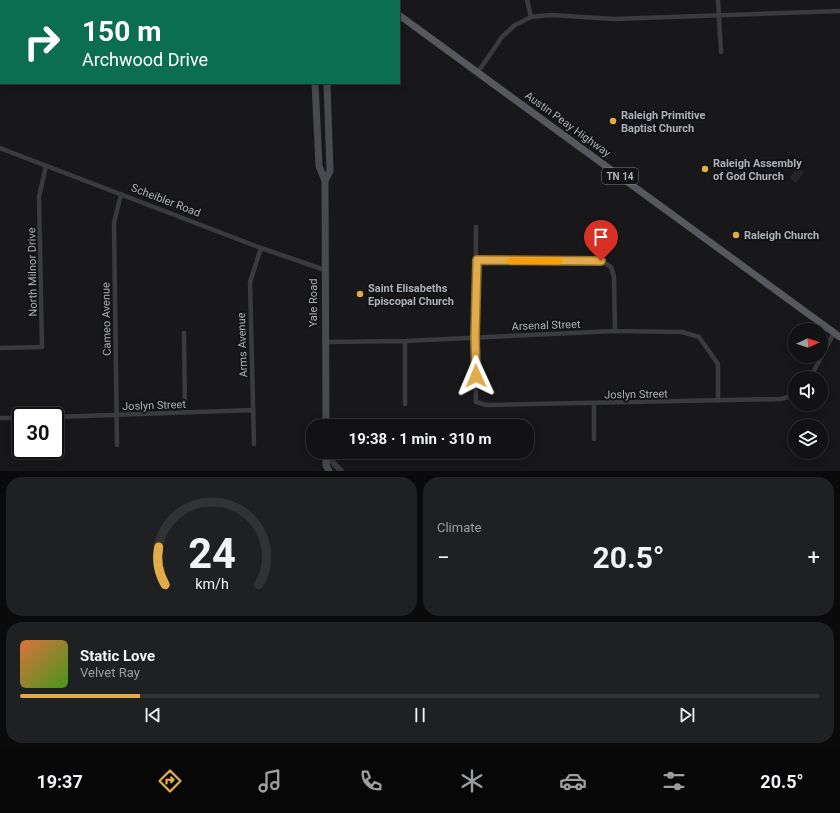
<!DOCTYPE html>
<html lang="en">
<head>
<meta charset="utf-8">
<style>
	:root { --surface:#121214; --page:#1f2022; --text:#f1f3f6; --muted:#9c9ea0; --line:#313234; --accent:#e2ab49 }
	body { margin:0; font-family:Roboto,sans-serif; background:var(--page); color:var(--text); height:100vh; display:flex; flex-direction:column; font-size:15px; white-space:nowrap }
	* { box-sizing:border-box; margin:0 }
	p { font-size:13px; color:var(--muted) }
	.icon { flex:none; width:22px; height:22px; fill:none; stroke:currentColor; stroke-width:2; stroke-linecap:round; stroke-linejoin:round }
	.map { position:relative; height:471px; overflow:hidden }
	.panel { display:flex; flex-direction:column; gap:6px; padding:6px; background:#0a0a0b; flex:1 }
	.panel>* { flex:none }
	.guide { position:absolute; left:0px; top:0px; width:400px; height:84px; box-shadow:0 2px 10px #0003,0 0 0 1px var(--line); background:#0b6e4f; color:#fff; overflow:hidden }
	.needle { width:26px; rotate:87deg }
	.buttons { position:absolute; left:788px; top:323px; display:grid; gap:8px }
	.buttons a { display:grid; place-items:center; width:40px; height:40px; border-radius:50%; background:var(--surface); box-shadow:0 2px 10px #0003,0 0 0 1px var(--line); font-size:20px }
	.speed { position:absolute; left:12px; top:407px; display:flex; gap:8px; font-size:20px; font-weight:700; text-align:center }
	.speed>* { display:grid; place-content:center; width:52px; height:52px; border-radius:50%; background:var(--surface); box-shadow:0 2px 10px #0003,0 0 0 1px var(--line); line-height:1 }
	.speed .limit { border:2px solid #111; border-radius:6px; background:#fff; color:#111 }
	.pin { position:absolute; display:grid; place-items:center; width:34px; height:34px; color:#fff; margin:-41px -17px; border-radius:50% 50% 50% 0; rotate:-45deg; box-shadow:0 0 4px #0007 }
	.pin .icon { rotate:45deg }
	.me { position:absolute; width:44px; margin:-22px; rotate:359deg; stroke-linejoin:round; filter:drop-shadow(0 0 3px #0008) }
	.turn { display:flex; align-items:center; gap:14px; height:84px; padding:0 16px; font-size:18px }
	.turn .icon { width:52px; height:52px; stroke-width:2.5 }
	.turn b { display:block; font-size:28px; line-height:34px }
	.big { font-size:30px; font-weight:700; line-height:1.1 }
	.panel .card { flex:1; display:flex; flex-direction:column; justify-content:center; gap:6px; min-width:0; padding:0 14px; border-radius:16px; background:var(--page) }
	.panel .dial { align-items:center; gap:0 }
	.dial svg { height:104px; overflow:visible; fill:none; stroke:var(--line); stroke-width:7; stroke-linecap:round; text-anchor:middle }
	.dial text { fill:var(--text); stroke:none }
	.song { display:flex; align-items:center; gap:12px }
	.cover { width:48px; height:48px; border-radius:6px; background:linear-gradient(135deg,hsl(20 70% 55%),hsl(100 70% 35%)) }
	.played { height:4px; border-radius:2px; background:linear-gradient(90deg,var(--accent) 15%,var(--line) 15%) }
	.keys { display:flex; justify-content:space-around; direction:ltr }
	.heat { display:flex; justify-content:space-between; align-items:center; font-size:22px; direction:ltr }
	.panel .tiles { flex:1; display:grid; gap:6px; grid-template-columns:1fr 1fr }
	.card:last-child { grid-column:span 2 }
	.trip { position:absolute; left:306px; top:419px; width:228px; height:40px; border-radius:16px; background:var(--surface); box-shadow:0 2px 10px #0003,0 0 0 1px var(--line); font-weight:700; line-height:40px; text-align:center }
	.tabs { display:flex; height:64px; justify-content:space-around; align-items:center; background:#070708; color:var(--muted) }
	.tabs .icon { width:28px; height:28px }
	.tabs .on { color:var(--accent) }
	.tabs b { font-size:18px; color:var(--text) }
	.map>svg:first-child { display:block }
</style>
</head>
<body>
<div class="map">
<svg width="840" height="471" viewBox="0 0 840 471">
	<rect width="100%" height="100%" fill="#18181a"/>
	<path fill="#252527" d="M797,167L804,172L796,183L790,178Z"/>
	<path fill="#2f373d" d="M137,0H288L138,1Z"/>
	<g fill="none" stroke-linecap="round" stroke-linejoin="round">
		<path stroke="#3a3b3f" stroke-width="4.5" d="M527,0L531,17
			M718,0L721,52
			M478,72L502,37L515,25L531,17L551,15L614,19L840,11
			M0,148L261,248L325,270
			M476,227L475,337L476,402L487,405L781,399L795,395
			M477,260L601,261L611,267L614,277L615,331
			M184,333L185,413
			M405,341V404
			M324,342L405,341L615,331L682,332L699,337L718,364V401
			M0,348L42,347L39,197L46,166
			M810,378L834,333
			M55,417L253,410
			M0,418H21
			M594,439V404
			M254,444L250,282L261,248
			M117,445L114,223L121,194"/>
		<path stroke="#3a3b3f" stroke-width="6" d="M326,455L341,471"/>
		<path stroke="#484a4f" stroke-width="7" d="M313,0V1
			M315,83L319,166L325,181L326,426
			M325,181L330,171L327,83
			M326,452V465L329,471"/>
		<path stroke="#56585e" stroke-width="7" d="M379,0L380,1
			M323,1V0
			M399,15L840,337"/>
	</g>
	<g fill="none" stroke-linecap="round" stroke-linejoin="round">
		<g stroke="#936f2f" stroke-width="10">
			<path id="route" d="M476,376L475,337L477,260L601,261"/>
		</g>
		<use href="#route" stroke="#e2ab49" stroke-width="7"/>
		<path stroke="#f59e0b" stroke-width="7" d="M511,261H559"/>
	</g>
	<g fill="#e2ab49" stroke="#131315" stroke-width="1.5">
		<circle cx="613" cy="121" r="4"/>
		<circle cx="705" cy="169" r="4"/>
		<circle cx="736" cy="235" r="4"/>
		<circle cx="360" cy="294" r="4"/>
	</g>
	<g text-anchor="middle" stroke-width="4" stroke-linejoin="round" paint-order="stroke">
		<rect fill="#131315" stroke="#7e8188" stroke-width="1" x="602" y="168" width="36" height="16" rx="3"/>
		<g font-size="10" font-weight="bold" fill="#acb0b9">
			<text x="620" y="180">TN 14</text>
		</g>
		<g font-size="11" font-weight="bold" fill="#acb0b9" stroke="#131315" text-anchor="start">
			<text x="621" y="119">Raleigh Primitive<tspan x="621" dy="13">Baptist Church</tspan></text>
			<text x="713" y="167">Raleigh Assembly<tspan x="713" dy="13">of God Church</tspan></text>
			<text x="744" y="239">Raleigh Church</text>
			<text x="368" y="292">Saint Elisabeths<tspan x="368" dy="13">Episcopal Church</tspan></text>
		</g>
		<g font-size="11" fill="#acb0b9" stroke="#131315">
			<text transform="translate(568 124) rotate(36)" y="4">Austin Peay Highway</text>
			<text transform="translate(166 200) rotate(21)" y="4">Scheibler Road</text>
			<text transform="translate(32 272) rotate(-91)" y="4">North Milnor Drive</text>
			<text transform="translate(313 303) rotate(-90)" y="4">Yale Road</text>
			<text transform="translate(106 319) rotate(-91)" y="4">Cameo Avenue</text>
			<text transform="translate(546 325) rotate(-2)" y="4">Arsenal Street</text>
			<text transform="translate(242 345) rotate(-92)" y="4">Arms Avenue</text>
			<text transform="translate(636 394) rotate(-1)" y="4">Joslyn Street</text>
			<text transform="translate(154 405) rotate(-2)" y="4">Joslyn Street</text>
		</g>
	</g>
</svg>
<div class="buttons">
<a><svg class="needle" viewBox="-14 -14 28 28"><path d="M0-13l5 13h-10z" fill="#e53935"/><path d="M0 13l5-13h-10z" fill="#9c9ea0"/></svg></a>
<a><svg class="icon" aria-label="sound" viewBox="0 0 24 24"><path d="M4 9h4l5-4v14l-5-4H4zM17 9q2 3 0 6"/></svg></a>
<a><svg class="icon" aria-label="layers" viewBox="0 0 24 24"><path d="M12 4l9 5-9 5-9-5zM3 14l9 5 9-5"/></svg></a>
</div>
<div class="speed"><div class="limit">30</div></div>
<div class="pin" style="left:601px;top:261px;background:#d93025"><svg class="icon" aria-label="arrive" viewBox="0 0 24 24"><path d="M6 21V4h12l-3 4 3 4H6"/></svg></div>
<svg class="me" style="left:476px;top:376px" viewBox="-20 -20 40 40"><path d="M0-17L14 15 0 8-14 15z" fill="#e2ab49" stroke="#fff" stroke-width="4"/></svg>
<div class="trip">19:38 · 1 min · 310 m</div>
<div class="guide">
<div class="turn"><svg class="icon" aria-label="right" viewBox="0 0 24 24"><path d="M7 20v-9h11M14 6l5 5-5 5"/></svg><div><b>150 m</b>Archwood Drive</div></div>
</div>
</div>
<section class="panel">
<div class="tiles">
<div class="card dial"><svg viewBox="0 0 100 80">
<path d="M14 69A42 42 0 1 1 86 69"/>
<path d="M14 69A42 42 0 0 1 9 40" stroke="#e2ab49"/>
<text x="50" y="56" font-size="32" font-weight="700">24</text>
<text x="50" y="72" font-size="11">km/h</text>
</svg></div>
<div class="card"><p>Climate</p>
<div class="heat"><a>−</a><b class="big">20.5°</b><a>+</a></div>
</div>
<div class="card">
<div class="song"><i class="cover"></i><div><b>Static Love</b><p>Velvet Ray</p></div></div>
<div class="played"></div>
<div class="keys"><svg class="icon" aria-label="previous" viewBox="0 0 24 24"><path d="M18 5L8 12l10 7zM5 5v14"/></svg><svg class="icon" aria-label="pause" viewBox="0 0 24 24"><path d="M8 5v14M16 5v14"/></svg><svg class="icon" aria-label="next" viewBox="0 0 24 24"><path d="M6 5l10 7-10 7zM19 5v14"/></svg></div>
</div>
</div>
</section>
<nav class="tabs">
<b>19:37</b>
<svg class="icon on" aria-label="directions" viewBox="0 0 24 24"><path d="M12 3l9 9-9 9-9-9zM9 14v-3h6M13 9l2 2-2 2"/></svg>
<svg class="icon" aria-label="music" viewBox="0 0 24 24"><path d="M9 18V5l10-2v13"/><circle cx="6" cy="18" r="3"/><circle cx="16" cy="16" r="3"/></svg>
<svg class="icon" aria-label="phone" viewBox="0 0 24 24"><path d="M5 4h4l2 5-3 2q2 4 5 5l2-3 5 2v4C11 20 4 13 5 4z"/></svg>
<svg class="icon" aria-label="climate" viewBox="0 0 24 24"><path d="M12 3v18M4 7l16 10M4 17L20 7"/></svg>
<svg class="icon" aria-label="car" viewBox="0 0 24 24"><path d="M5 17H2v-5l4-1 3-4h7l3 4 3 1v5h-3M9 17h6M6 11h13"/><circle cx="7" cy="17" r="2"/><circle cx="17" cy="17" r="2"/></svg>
<svg class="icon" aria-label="filters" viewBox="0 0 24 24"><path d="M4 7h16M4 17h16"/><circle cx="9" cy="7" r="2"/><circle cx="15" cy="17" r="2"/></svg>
<b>20.5°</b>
</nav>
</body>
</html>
